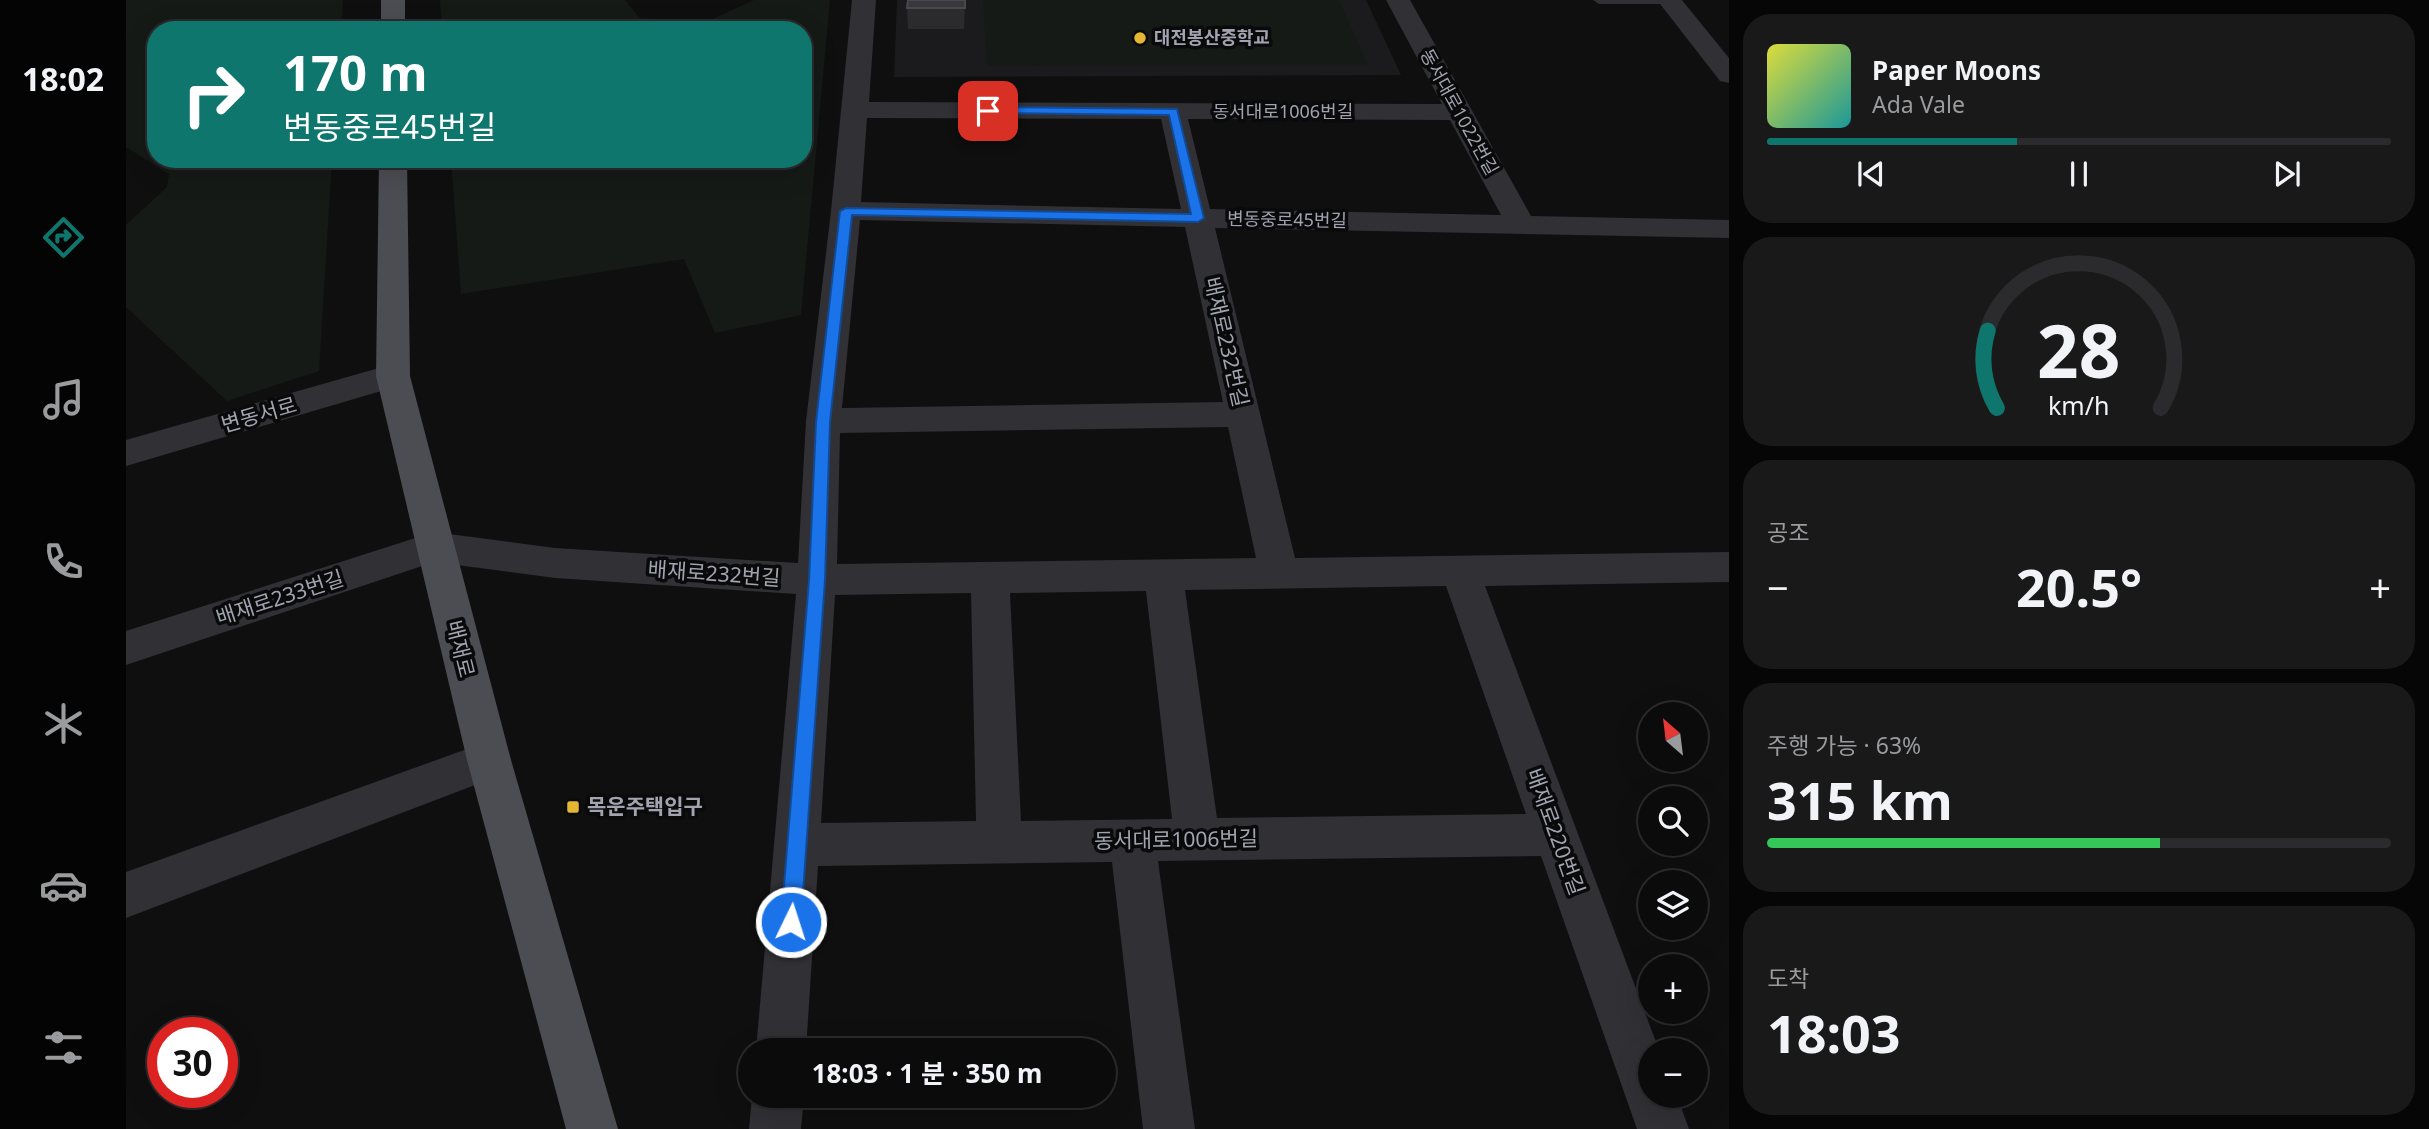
<!DOCTYPE html>
<html lang="ko">
<head>
<meta charset="utf-8">
<style>
	:root { --surface:#0b0b0c; --page:#19191a; --text:#f1f3f6; --muted:#9a9b9d; --line:#2b2b2d; --accent:#0f766e }
	body { margin:0; font-family:"Noto Sans","Noto Sans KR",sans-serif; background:var(--page); color:var(--text); height:100vh; display:flex; flex-direction:column; font-size:26px; white-space:nowrap }
	* { box-sizing:border-box; margin:0 }
	p { font-size:23px; color:var(--muted) }
	.icon { flex:none; width:38px; height:38px; fill:none; stroke:currentColor; stroke-width:2; stroke-linecap:round; stroke-linejoin:round }
	.map { position:relative; flex:1; overflow:hidden }
	.details { display:flex; flex-direction:column; gap:14px; padding:14px; background:#060607; width:700px }
	.details>* { flex:none }
	.banner { position:absolute; left:21px; top:21px; width:665px; height:147px; border-radius:28px; box-shadow:0 7px 28px #0002,0 0 0 2px var(--line); background:#0f766e; color:#fff; overflow:hidden }
	.needle { width:46px; rotate:332deg }
	.controls { position:absolute; left:1512px; top:702px; display:grid; gap:14px }
	.controls a { display:grid; place-items:center; width:70px; height:70px; border-radius:50%; background:var(--surface); box-shadow:0 7px 28px #0002,0 0 0 2px var(--line); font-size:35px }
	.speed { position:absolute; left:21px; top:1017px; display:flex; gap:14px; font-size:35px; font-weight:700; text-align:center }
	.speed>* { display:grid; place-content:center; width:91px; height:91px; border-radius:50%; background:var(--surface); box-shadow:0 7px 28px #0002,0 0 0 2px var(--line); line-height:1 }
	.speed .limit { border:10px solid #d22; background:#fff; color:#111 }
	.pin { position:absolute; display:grid; place-items:center; width:60px; height:60px; color:#fff; margin:-30px; border-radius:14px; box-shadow:0 4px 10px #0006 }
	.me { position:absolute; width:77px; margin:-38px; rotate:4deg; stroke-linejoin:round; filter:drop-shadow(0 0 5px #0008) }
	.turn { display:flex; align-items:center; gap:24px; height:147px; padding:0 21px; font-size:32px }
	.turn .icon { width:91px; height:91px; stroke-width:2.5 }
	.turn b { display:block; font-size:49px; line-height:60px }
	.big { font-size:52px; font-weight:700; line-height:1.1 }
	.details .widget { flex:1; display:flex; flex-direction:column; justify-content:center; gap:10px; min-width:0; padding:0 24px; border-radius:28px; background:var(--page) }
	.details .dial { align-items:center; gap:0 }
	.dial svg { height:182px; overflow:visible; fill:none; stroke:var(--line); stroke-width:7; stroke-linecap:round; text-anchor:middle }
	.dial text { fill:var(--text); stroke:none }
	.song { display:flex; align-items:center; gap:21px }
	.cover { width:84px; height:84px; border-radius:10px; background:linear-gradient(135deg,hsl(60 70% 55%),hsl(180 70% 35%)) }
	.played { height:7px; border-radius:4px; background:linear-gradient(90deg,var(--accent) 40%,var(--line) 40%) }
	.keys { display:flex; justify-content:space-around; direction:ltr }
	.heat { display:flex; justify-content:space-between; align-items:center; font-size:38px; direction:ltr }
	.charge { height:10px; border-radius:5px; background:linear-gradient(90deg,#34c759 63%,var(--line) 0) }
	.trip { position:absolute; left:612px; top:1038px; width:378px; height:70px; border-radius:35px; background:var(--surface); box-shadow:0 7px 28px #0002,0 0 0 2px var(--line); font-weight:700; line-height:70px; text-align:center }
	main { display:flex; flex:1; min-height:0 }
	.dock { display:flex; flex-direction:column; width:126px; justify-content:space-around; align-items:center; background:#040405; color:var(--muted) }
	.dock .icon { width:49px; height:49px }
	.dock .current { color:var(--accent) }
	.dock b { font-size:32px; color:var(--text) }
	.map>svg:first-child { display:block }
</style>
</head>
<body>
<main>
<nav class="dock">
<b>18:02</b>
<svg class="icon current" aria-label="directions" viewBox="0 0 24 24"><path d="M12 3l9 9-9 9-9-9zM9 14v-3h6M13 9l2 2-2 2"/></svg>
<svg class="icon" aria-label="music" viewBox="0 0 24 24"><path d="M9 18V5l10-2v13"/><circle cx="6" cy="18" r="3"/><circle cx="16" cy="16" r="3"/></svg>
<svg class="icon" aria-label="phone" viewBox="0 0 24 24"><path d="M5 4h4l2 5-3 2q2 4 5 5l2-3 5 2v4C11 20 4 13 5 4z"/></svg>
<svg class="icon" aria-label="climate" viewBox="0 0 24 24"><path d="M12 3v18M4 7l16 10M4 17L20 7"/></svg>
<svg class="icon" aria-label="car" viewBox="0 0 24 24"><path d="M5 17H2v-5l4-1 3-4h7l3 4 3 1v5h-3M9 17h6M6 11h13"/><circle cx="7" cy="17" r="2"/><circle cx="17" cy="17" r="2"/></svg>
<svg class="icon" aria-label="filters" viewBox="0 0 24 24"><path d="M4 7h16M4 17h16"/><circle cx="9" cy="7" r="2"/><circle cx="15" cy="17" r="2"/></svg>
</nav>
<div class="map">
<svg width="1603" height="1129" viewBox="0 0 1603 1129">
	<rect width="100%" height="100%" fill="#0f0f10"/>
	<path fill="#1b1b1d" d="M771,0H1240L1275,75L768,77Z"/>
	<path fill="#161a17" d="M0,0H217L215,30H30V159H206L193,371L101,401L0,307V225L41,187L43,174L0,147Z
		M314,0H499L514,18L580,22L628,0H704L675,315L589,333L558,259L335,294L325,159H677V30H316Z
		M857,0H1213L1242,65L861,66Z"/>
	<g fill="none" stroke-linecap="round" stroke-linejoin="round">
		<path fill="#303035" fill-rule="evenodd" d="M1467,0H1549L1543,4H1473Z"/>
		<path fill="#303035" fill-rule="evenodd" d="M726,0H750L743,102L1316,104L1260,0H1284L1405,216L1603,220V238L1089,228L1169,558L1603,552V582L1359,586L1533,1050H1524V1096H1551L1563,1129H1511L1415,856L1032,861L1069,1129H1017L986,862L692,866L680,1050H630L670,594L429,578L308,562L0,665V631L308,532L429,548L672,563L680,421L705,211ZM741,118L1035,119L1055,209L735,202ZM1062,119L1324,120L1375,215L1084,209ZM734,220L1059,227L1097,402L716,408ZM1102,427L1130,558L711,564L714,433ZM1320,586L1400,814L1091,818L1059,590ZM1020,591L1046,819L895,821L884,593ZM845,593L850,821L695,823L709,595Z
			M1531,0H1556L1603,58V83L1594,81Z
			M267,364L279,368L284,376L279,384L0,466V440Z
			M363,741L378,746L385,760L378,774L0,918V872Z
			M626,1096H678L675,1129H623Z"/>
		<path fill="#4c4d53" fill-rule="evenodd" d="M255,0H279V30H255Z
			M253,159H281L284,376L385,760L492,1129H440L341,760L250,376Z"/>
	</g>
	<path fill="#2b2b2e" d="M839,0L838,29H782L781,8Z"/>
	<path fill="#38383c" stroke="#48494e" stroke-width="2" d="M782,0H839V8H781Z"/>
	<path fill="#1a73e8" stroke="#114b97" stroke-width="2" d="M862,107L1051,109L1078,218L1072,222L726,215L704,422L699,580L675,922L672,929L665,932L658,929L655,922L683,580L690,422L714,211L720,208L1065,214L1043,115L858,113L856,111Z"/>
	<g fill="#e3b734" stroke="#0a0a0b" stroke-width="2.5">
		<circle cx="1014" cy="38" r="7"/>
		<rect x="440" y="800" width="14" height="14" rx="3.5"/>
	</g>
	<g text-anchor="middle" stroke-width="7" stroke-linejoin="round" paint-order="stroke">
		<g font-size="18" font-weight="bold" fill="#a1a4b0" stroke="#0a0a0b" text-anchor="start">
			<text x="1028" y="44">대전봉산중학교</text>
		</g>
		<g font-size="18" fill="#a1a4b0" stroke="#0a0a0b">
			<text x="1157" y="118">동서대로1006번길</text>
			<text transform="translate(1333 112) rotate(61)" y="6">동서대로1022번길</text>
			<text transform="translate(1161 220) rotate(1)" y="6">변동중로45번길</text>
		</g>
		<g font-size="21" fill="#a1a4b0" stroke="#0a0a0b">
			<text transform="translate(1100 342) rotate(77)" y="7">배재로232번길</text>
			<text transform="translate(133 415) rotate(-16)" y="7">변동서로</text>
			<text transform="translate(588 574) rotate(4)" y="7">배재로232번길</text>
			<text transform="translate(154 598) rotate(-18)" y="7">배재로233번길</text>
			<text transform="translate(334 649) rotate(76)" y="7">배재로</text>
			<text transform="translate(1429 832) rotate(70)" y="7">배재로220번길</text>
			<text transform="translate(1050 840) rotate(-1)" y="7">동서대로1006번길</text>
		</g>
		<g font-size="21" font-weight="bold" fill="#a1a4b0" stroke="#0a0a0b" text-anchor="start">
			<text x="461" y="814">목운주택입구</text>
		</g>
	</g>
</svg>
<div class="controls">
<a><svg class="needle" viewBox="-14 -14 28 28"><path d="M0-13l5 13h-10z" fill="#e53935"/><path d="M0 13l5-13h-10z" fill="#9a9b9d"/></svg></a>
<a><svg class="icon" aria-label="search" viewBox="0 0 24 24"><circle cx="10" cy="10" r="6"/><path d="M15 15l6 6"/></svg></a>
<a><svg class="icon" aria-label="layers" viewBox="0 0 24 24"><path d="M12 4l9 5-9 5-9-5zM3 14l9 5 9-5"/></svg></a>
<a>+</a>
<a>−</a>
</div>
<div class="speed"><div class="limit">30</div></div>
<div class="pin" style="left:862px;top:111px;background:#d93025"><svg class="icon" aria-label="arrive" viewBox="0 0 24 24"><path d="M6 21V4h12l-3 4 3 4H6"/></svg></div>
<svg class="me" style="left:665px;top:922px" viewBox="-20 -20 40 40"><circle r="17" fill="#1a73e8" stroke="#fff" stroke-width="3"/><path d="M0-11L8 9 0 5-8 9z" fill="#fff"/></svg>
<div class="trip">18:03 · 1 분 · 350 m</div>
<div class="banner">
<div class="turn"><svg class="icon" aria-label="right" viewBox="0 0 24 24"><path d="M7 20v-9h11M14 6l5 5-5 5"/></svg><div><b>170 m</b>변동중로45번길</div></div>
</div>
</div>
<section class="details">
<div class="widget">
<div class="song"><i class="cover"></i><div><b>Paper Moons</b><p>Ada Vale</p></div></div>
<div class="played"></div>
<div class="keys"><svg class="icon" aria-label="previous" viewBox="0 0 24 24"><path d="M18 5L8 12l10 7zM5 5v14"/></svg><svg class="icon" aria-label="pause" viewBox="0 0 24 24"><path d="M8 5v14M16 5v14"/></svg><svg class="icon" aria-label="next" viewBox="0 0 24 24"><path d="M6 5l10 7-10 7zM19 5v14"/></svg></div>
</div>
<div class="widget dial"><svg viewBox="0 0 100 80">
<path d="M14 69A42 42 0 1 1 86 69"/>
<path d="M14 69A42 42 0 0 1 10 35" stroke="#0f766e"/>
<text x="50" y="56" font-size="32" font-weight="700">28</text>
<text x="50" y="72" font-size="11">km/h</text>
</svg></div>
<div class="widget"><p>공조</p>
<div class="heat"><a>−</a><b class="big">20.5°</b><a>+</a></div>
</div>
<div class="widget"><p>주행 가능 · 63%</p><b class="big">315 km</b><div class="charge"></div></div>
<div class="widget"><p>도착</p><b class="big">18:03</b></div>
</section>
</main>
</body>
</html>
